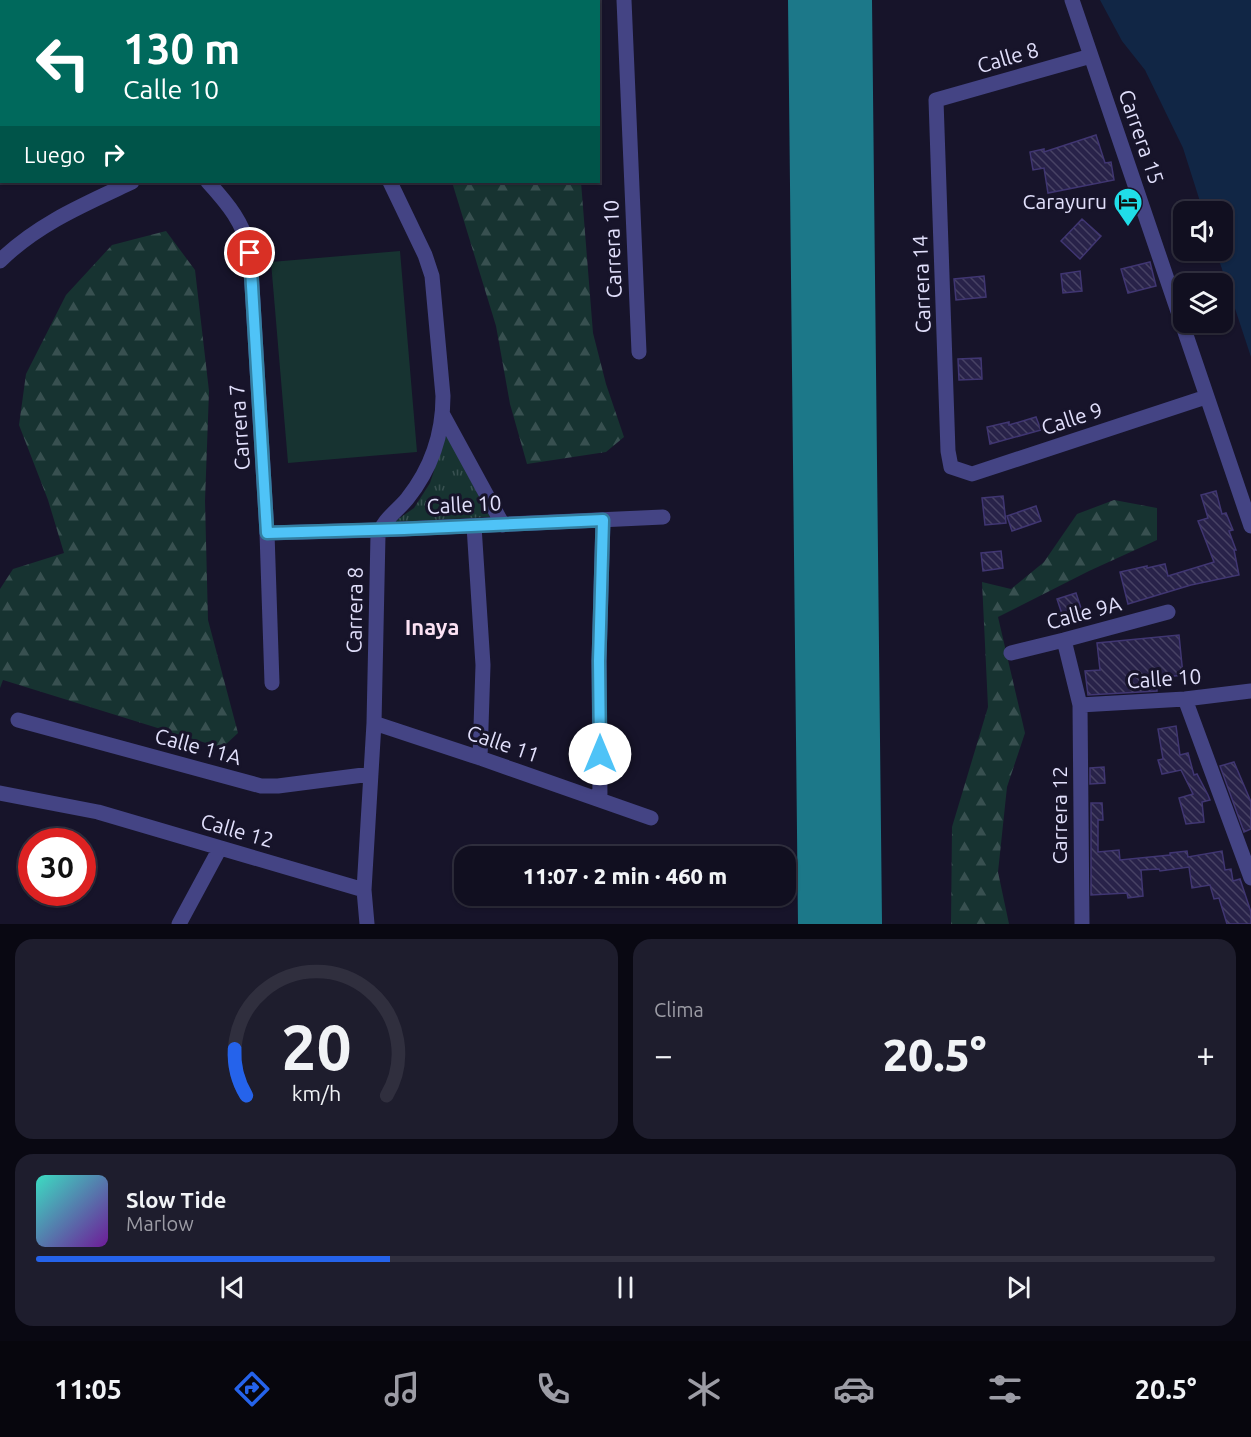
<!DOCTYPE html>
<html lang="es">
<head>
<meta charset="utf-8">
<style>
	:root { --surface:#110f20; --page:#1e1d2d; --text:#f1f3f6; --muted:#9c9ca5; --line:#302f3e; --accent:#2563eb }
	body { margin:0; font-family:Ubuntu,sans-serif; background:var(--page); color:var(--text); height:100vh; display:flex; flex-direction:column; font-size:22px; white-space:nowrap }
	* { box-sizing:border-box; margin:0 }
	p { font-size:20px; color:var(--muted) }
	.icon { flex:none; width:33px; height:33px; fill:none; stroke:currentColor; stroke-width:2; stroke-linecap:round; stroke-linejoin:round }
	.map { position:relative; height:924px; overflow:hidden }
	.details { display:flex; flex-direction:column; gap:15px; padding:15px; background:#090812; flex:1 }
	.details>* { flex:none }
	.guide { position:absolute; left:0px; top:0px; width:600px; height:183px; box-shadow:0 2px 4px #0004,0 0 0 2px var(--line); background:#00695c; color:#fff; overflow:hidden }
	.buttons { position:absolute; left:1173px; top:201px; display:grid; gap:12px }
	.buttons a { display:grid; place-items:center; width:60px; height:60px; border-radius:12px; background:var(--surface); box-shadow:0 2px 4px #0004,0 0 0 2px var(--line); font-size:30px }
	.speed { position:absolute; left:18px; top:828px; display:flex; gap:12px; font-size:30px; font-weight:700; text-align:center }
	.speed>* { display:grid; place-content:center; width:78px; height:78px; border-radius:50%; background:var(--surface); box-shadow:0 2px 4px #0004,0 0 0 2px var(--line); line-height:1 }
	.speed .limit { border:9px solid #d22; background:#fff; color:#111 }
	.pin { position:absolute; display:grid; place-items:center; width:51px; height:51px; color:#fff; margin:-26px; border:3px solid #fff; border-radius:50%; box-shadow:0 2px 6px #0007 }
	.me { position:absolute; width:66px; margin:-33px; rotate:0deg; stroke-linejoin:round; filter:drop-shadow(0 0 4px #0008) }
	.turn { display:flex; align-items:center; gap:21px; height:126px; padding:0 24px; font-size:27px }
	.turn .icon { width:78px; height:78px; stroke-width:2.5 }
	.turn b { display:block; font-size:42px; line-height:51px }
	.then { display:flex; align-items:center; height:57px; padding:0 24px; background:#0003; gap:12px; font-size:22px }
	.big { font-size:45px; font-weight:800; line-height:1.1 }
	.details .widget { flex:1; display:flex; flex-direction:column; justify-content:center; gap:9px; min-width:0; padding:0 21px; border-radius:18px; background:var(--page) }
	.details .dial { align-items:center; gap:0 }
	.dial svg { height:156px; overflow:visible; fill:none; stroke:var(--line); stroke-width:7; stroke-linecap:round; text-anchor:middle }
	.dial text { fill:var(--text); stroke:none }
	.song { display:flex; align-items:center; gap:18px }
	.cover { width:72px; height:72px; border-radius:9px; background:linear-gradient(135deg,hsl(170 70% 55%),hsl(280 70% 35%)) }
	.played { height:6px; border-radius:3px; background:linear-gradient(90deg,var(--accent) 30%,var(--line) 30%) }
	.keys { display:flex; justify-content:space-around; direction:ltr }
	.heat { display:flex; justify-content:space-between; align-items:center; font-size:33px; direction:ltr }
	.details .tiles { flex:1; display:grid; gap:15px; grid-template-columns:1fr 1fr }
	.widget:last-child { grid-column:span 2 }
	.trip { position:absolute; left:454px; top:846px; width:342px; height:60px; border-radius:18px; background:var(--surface); box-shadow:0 2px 4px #0004,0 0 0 2px var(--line); font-weight:800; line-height:60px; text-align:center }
	.menu { display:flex; height:96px; justify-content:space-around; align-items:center; background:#07060d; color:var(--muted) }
	.menu .icon { width:42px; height:42px }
	.menu .selected { color:var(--accent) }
	.menu b { font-size:27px; color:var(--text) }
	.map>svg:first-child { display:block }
</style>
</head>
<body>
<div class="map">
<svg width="1251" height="924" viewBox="0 0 1251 924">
	<defs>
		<pattern id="grass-tufts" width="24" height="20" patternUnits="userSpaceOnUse" patternTransform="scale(1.5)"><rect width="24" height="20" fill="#173331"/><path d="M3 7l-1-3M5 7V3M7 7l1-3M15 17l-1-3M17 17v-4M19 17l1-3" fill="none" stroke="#385050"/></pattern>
		<pattern id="forest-firs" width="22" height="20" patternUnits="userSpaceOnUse" patternTransform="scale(1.5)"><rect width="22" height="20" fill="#173331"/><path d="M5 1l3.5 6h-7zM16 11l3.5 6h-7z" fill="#385050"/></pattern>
		<pattern id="building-back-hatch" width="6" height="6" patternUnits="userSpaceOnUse" patternTransform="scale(1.5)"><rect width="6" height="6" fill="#282249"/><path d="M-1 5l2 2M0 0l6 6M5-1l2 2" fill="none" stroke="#474264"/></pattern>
	</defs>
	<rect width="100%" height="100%" fill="#17142a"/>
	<path fill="url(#grass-tufts)" d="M446,434L490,517L394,522L414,508L430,483Z"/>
	<path fill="url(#forest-firs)" d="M452,182H581L593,333L606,384L624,437L606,452L527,464L510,404L496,326Z
		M166,231L195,270L209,391L205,501L208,620L238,733L222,748L3,680L0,688V589L13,569L64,553L48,500L19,425L26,374L66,295L112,245Z
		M1114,500L1157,508V540L1089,571L998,617L1025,733L1007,787L998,872L1009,924H951L952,827L988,707L982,582L1011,589L1044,562L1077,514Z"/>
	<path fill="#173331" d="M400,251L417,452L288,463L271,262Z"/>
	<path fill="#112645" d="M1100,0H1251V357L1216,251L1222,250V212L1203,211L1183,148L1145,70L1122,41Z"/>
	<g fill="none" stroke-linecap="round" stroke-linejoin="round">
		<path stroke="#1c7889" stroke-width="84" d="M830,0L840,924"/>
	</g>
	<path fill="url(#building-back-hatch)" stroke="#403672" stroke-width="1.5" d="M1096,135L1105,163L1111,162L1114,180L1048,193L1044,168L1033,170L1030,152L1044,149V152Z
		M1082,219L1101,236L1080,259L1061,241Z
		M1150,262L1156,286L1128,293L1121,269Z
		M1080,271L1082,291L1063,293L1061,274Z
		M984,276L986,297L956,300L954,279Z
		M981,358L982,379L959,380L958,359Z
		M1036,417L1041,430L990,444L987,427L1009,422V425Z
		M1216,491L1222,514L1226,513L1233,530L1229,531L1236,550H1234L1239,575L1191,585L1128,604L1120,572L1147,566V568L1165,564L1168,576L1214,562L1198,521L1208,518L1201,495Z
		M1003,496L1006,523L985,525L982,498Z
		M1036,506L1041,521L1012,531L1007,516Z
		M1001,551L1003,568L983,571L981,553Z
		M1076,593L1083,614L1064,620L1057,599Z
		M1179,635L1183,675L1156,678L1157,691L1088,695L1085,671L1100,670L1097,643Z
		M1176,726L1180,755L1188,753L1194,775L1197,774L1208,795L1210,800L1202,802L1204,822L1186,824L1179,798L1193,794L1181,770L1162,774L1158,760L1163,759L1158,729Z
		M1234,762L1251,802V829L1244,832L1220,766Z
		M1104,767L1105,783L1090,784V768Z
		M1091,803H1102L1103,820H1098V852L1119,850L1120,860L1170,855V853L1187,851L1188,857L1222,851L1225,870L1231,869L1233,881L1240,879L1251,912V924H1227L1219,898L1214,899L1210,885L1192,888L1189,867L1160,871L1159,869L1141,870L1143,896L1128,898L1127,893L1091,895Z"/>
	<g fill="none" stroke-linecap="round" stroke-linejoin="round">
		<path stroke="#444484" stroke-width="15" d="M168,0V2
			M352,0V2
			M624,0L639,352
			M1072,0L1251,526
			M1091,56L936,100L948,451L951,467L972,474L1206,397
			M208,182C228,204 244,223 250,253L267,533L272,683
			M0,261C37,224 85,204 132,182
			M443,415L503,525
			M474,526L483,665L480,758
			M267,533L380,530L663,517
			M1064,640L1080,705L1082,924
			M1011,653L1064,640L1168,612
			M1185,699L1251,878
			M1080,705L1185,699L1251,691
			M18,720L261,786H278L371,774
			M374,723L480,758L651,818
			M0,793L98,812L364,890
			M600,800L599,661L603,520
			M179,924L220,848
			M367,924L364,890L374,723L378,535C383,520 397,511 407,499C431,469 443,434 443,396L432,276L425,255L390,182"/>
	</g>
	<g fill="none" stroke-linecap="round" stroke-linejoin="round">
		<g stroke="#337fa1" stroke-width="15">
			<path id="route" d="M250,253L267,533L404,529L603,520L599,661L600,754"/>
		</g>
		<use href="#route" stroke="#4fc3f7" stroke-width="10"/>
	</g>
	<defs>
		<g id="hotel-pin" transform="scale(1.5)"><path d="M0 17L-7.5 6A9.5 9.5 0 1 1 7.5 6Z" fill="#20dde8" stroke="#17142a"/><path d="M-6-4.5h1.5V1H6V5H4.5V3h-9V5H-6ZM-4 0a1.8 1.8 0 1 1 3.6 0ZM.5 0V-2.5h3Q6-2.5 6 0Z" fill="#111"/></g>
	</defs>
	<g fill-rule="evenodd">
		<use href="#hotel-pin" x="1128" y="202"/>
	</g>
	<g text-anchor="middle" stroke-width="6" stroke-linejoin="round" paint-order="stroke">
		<g font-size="21" fill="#e2e0fc" stroke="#17142a">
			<text transform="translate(1008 58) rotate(-16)" y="7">Calle 8</text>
			<text transform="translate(1141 137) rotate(71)" y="7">Carrera 15</text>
			<text transform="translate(613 249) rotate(-92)" y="7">Carrera 10</text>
			<text transform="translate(922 284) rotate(-92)" y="7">Carrera 14</text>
			<text transform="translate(1072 419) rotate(-18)" y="7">Calle 9</text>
			<text transform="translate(240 427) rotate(-94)" y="7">Carrera 7</text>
			<text transform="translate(464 505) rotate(-3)" y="7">Calle 10</text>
			<text transform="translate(355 610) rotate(-89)" y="7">Carrera 8</text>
			<text transform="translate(1084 613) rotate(-15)" y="7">Calle 9A</text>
			<text transform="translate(1164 679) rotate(-4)" y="7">Calle 10</text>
			<text transform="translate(503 744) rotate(19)" y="7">Calle 11</text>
			<text transform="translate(198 747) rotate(15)" y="7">Calle 11A</text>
			<text transform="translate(1060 815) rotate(-90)" y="7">Carrera 12</text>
			<text transform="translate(237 831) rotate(16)" y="7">Calle 12</text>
		</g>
		<g font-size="21" fill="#e2e0fc" stroke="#17142a" text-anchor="end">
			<text x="1107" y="209">Carayuru</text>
		</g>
		<g font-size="22" font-weight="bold" fill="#fce2f4" stroke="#17142a">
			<text x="432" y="635">Inaya</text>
		</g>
	</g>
</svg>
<div class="buttons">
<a><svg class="icon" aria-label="sound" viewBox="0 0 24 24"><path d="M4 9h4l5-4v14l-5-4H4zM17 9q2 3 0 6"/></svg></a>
<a><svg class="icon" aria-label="layers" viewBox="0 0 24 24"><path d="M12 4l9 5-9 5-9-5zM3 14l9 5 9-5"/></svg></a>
</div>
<div class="speed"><div class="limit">30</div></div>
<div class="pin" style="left:250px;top:253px;background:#d93025"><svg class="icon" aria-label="arrive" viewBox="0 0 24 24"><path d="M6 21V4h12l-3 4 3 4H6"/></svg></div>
<svg class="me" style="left:600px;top:754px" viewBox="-20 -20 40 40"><circle r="19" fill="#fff"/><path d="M0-13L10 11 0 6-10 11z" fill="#4fc3f7"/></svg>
<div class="trip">11:07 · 2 min · 460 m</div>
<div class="guide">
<div class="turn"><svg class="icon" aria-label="left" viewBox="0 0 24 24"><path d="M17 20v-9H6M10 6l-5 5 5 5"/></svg><div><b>130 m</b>Calle 10</div></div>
<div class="then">Luego<svg class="icon" aria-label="right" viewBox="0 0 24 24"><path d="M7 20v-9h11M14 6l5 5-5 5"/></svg></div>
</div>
</div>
<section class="details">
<div class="tiles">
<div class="widget dial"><svg viewBox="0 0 100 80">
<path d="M14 69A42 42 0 1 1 86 69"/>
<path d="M14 69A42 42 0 0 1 8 45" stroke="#2563eb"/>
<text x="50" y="56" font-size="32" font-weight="700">20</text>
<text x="50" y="72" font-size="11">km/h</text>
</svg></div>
<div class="widget"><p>Clima</p>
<div class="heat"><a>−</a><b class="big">20.5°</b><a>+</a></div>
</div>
<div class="widget">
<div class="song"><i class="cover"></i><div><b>Slow Tide</b><p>Marlow</p></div></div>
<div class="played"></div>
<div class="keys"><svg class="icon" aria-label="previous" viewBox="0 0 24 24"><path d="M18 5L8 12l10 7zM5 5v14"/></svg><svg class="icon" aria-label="pause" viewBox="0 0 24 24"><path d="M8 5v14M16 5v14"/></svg><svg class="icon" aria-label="next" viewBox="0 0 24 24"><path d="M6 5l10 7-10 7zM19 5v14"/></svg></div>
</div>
</div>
</section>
<nav class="menu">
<b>11:05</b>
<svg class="icon selected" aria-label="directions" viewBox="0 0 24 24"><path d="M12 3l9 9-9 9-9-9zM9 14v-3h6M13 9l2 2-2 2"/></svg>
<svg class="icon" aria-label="music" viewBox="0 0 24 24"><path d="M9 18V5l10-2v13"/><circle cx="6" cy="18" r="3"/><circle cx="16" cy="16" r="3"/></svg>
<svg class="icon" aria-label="phone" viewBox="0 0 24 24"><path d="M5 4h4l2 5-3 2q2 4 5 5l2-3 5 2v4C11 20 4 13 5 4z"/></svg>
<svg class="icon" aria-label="climate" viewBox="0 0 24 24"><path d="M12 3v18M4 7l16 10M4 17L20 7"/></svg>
<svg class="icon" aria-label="car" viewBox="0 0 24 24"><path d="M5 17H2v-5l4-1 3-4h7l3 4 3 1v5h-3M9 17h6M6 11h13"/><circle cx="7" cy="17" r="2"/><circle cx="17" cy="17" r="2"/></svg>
<svg class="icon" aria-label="filters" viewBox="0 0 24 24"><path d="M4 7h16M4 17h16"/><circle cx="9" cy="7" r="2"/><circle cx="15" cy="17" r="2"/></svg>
<b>20.5°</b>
</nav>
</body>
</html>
